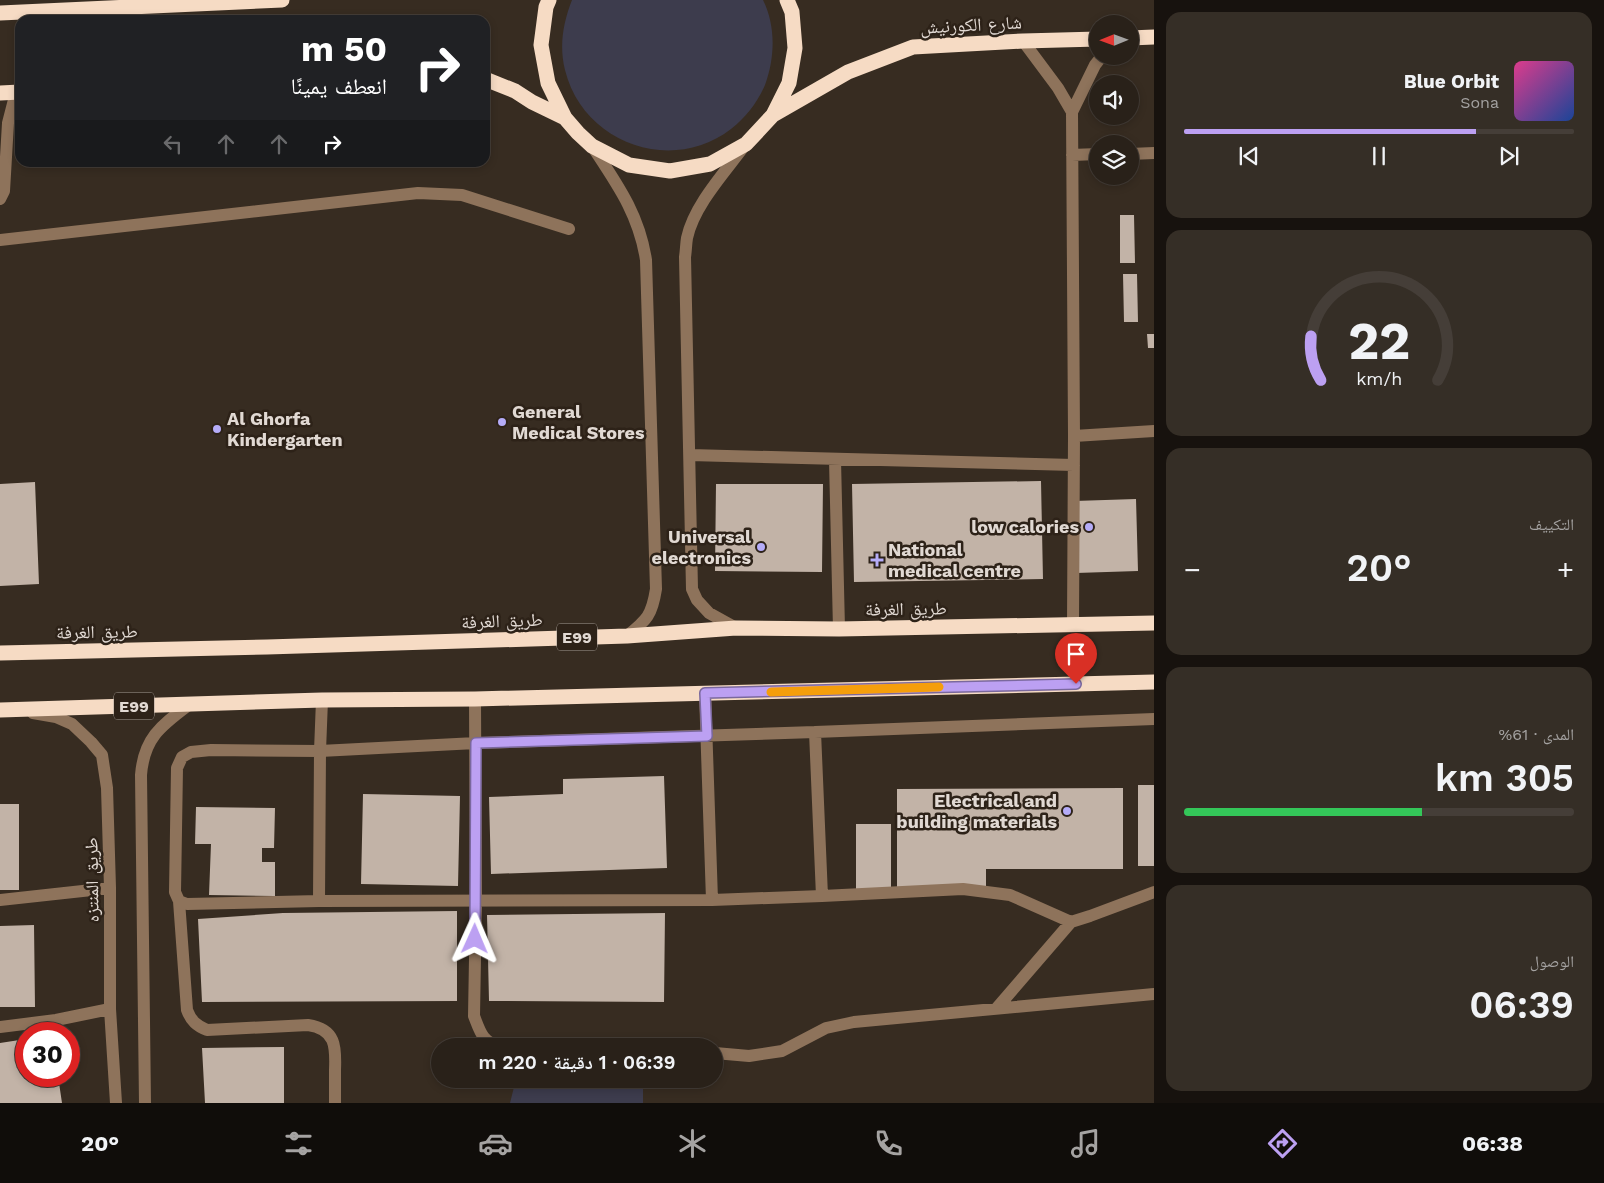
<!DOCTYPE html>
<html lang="ar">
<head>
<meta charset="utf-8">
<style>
	:root { --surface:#292119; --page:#352e26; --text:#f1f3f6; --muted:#a5a3a2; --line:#453e38; --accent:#bca0f2 }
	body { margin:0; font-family:"Work Sans","Noto Naskh Arabic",sans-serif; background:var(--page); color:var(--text); direction:rtl; height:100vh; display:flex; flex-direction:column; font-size:19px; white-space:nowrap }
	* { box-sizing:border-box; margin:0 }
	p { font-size:16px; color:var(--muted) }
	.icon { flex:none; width:28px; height:28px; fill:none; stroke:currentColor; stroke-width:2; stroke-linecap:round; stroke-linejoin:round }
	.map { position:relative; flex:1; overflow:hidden; direction:ltr }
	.sheet { display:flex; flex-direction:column; gap:12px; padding:12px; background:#17120e; width:450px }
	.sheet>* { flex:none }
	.guide { position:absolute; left:15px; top:15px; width:475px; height:152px; border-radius:15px; box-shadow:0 2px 8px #0003,0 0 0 1px var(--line); direction:rtl; background:#202124; color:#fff; overflow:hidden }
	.needle { width:32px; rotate:269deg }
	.controls { position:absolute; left:1089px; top:15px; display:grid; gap:10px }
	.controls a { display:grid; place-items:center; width:50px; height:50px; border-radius:50%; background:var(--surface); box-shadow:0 2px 8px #0003,0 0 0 1px var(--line); font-size:25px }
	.speed { position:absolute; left:15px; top:1022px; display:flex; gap:10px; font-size:25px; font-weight:700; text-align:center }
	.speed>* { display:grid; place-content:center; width:65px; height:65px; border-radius:50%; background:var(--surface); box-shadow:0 2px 8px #0003,0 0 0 1px var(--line); line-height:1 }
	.speed .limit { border:8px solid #d22; background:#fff; color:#111 }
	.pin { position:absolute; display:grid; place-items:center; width:42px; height:42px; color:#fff; margin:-51px -21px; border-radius:50% 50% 50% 0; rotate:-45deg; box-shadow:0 0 5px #0007 }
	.pin .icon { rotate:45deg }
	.me { position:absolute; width:55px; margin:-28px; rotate:1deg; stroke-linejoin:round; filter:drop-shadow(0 0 4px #0008) }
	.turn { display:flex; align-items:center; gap:18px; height:105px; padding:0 20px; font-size:22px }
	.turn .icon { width:65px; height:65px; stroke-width:2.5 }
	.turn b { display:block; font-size:35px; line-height:42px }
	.lanes { display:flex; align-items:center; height:48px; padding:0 20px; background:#0003; justify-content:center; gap:25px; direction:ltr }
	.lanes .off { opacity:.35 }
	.big { font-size:38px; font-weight:600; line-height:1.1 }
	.sheet .widget { flex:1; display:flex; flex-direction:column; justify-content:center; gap:8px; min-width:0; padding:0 18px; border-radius:15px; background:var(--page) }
	.sheet .dial { align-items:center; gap:0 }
	.dial svg { height:130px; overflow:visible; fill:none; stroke:var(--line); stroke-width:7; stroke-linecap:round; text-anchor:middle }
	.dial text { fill:var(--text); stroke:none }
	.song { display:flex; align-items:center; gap:15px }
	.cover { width:60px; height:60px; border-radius:8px; background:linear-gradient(135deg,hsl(330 70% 55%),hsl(220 70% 35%)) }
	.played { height:5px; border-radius:2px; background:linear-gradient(90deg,var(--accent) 75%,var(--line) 75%) }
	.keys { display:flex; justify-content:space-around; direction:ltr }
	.heat { display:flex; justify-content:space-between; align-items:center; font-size:28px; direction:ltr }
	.charge { height:8px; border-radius:4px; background:linear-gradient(90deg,#34c759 61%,var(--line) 0) }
	.trip { position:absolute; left:431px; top:1038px; width:292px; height:50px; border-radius:25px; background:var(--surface); box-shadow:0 2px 8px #0003,0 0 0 1px var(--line); font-weight:600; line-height:50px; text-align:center; direction:rtl }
	.tab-bar { display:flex; height:80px; justify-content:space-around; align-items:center; background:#100d0a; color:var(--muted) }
	.tab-bar .icon { width:35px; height:35px }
	.tab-bar .on { color:var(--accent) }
	.tab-bar b { font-size:22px; color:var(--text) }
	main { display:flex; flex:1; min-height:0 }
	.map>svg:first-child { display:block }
</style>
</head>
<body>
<main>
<section class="sheet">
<div class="widget">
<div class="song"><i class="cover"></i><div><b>Blue Orbit</b><p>Sona</p></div></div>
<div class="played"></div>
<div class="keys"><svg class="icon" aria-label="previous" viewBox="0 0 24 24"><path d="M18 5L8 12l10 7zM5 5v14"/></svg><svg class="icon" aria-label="pause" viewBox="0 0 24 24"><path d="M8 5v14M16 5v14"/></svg><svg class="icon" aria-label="next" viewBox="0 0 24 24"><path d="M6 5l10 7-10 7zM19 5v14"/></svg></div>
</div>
<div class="widget dial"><svg viewBox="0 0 100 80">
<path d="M14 69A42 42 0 1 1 86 69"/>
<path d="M14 69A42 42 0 0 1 8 42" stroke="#bca0f2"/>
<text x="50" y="56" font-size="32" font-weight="700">22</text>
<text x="50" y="72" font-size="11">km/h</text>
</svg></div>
<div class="widget"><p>التكييف</p>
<div class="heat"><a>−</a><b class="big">20°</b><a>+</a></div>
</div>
<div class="widget"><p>المدى · 61%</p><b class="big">305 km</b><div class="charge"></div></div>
<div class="widget"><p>الوصول</p><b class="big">06:39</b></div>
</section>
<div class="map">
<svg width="1154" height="1103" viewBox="0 0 1154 1103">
	<rect width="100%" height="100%" fill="#372c21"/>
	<path fill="#3d3c4d" d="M572,0H763C776,26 775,58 765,85C757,103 746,117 731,129C671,175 583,143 565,70C559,46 563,23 572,0Z
		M516,1079H643V1103H510Z"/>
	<path fill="#c2b3a7" d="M1120,215H1134L1135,263H1120Z
		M1123,274H1137L1138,322H1124Z
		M1147,334H1154V348H1148Z
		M1041,481L1043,579L854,582L852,484Z
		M35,482L39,584L0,586V484Z
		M716,484H823L822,572L715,571Z
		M1136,499L1138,571L1076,573L1074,501Z
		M664,776L667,868L491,874L489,797L563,794V779Z
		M1138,785H1154V866H1138Z
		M1123,788V869H986V887H897V789Z
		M363,794L460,796L458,886L361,884Z
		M0,804H19V890H0Z
		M196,807L275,808L274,848H262V862H275V896L209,895L211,844H195Z
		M856,824H891V889H856Z
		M457,911V1001L202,1002L198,919L283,913Z
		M665,913L664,1002L489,1001L487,915Z
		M34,925L35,1007H0V926Z
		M26,1039V1076H58L62,1103H0V1043Z
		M284,1047V1103H205L202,1048Z"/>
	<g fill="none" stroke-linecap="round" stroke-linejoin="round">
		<path stroke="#8e735b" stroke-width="12" d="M1023,41L1058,88L1072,112
			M592,146C617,184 639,214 646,260L656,589C652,615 647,620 627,636
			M1130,154L1154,153
			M1072,155L1098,154
			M0,199L4,191L8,123L16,92
			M0,240L418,193L462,195L569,229
			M1074,436L1154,431
			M690,455L1074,465
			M835,460L839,629
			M1073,625L1074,436L1072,112L1095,65L1102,56
			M736,628L709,613L697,600L692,589L685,257C686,251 686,244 687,238C694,205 726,171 745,145
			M705,693L712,900
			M475,699L476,900L474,1016C480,1031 482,1042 499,1046
			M322,700L320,751L319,901L712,900L822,896L963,889L1010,895L1071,922L1090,916L1154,892
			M33,713L56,717L72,724L91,742L102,755L107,788L110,888V1009L116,1103
			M815,732L822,896
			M0,900L110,888
			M179,901L187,904L319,901
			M996,1009L1071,922
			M0,1027L56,1020L110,1009
			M599,1046H623
			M715,1053L749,1056L782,1051L826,1028L854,1022L1154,994
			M145,1103L141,775C144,737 162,725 190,704
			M335,1103C335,1092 335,1081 335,1070C336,1047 336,1029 308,1025L207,1030C197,1026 191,1021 187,1010L179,901L175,892L177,768L182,757L191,752L211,750L320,751L476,743L815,732L1154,719"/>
		<path stroke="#f6dbc4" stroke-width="15" d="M549,0L546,7L541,45L548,83L565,118L578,133L592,146L629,165L670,171L710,164L746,144L773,115L789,83L795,48L792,12L787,0
			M0,13L282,0
			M1130,38L1154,37
			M485,79L515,91L532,102L565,118
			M0,93L20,92
			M773,115L848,72L913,47L1023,41L1098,39
			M0,653L267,647L627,636L736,628L839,629L1154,623
			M0,710L322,700L475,699L1154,682"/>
	</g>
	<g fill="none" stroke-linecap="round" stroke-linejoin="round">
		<g stroke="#7a689d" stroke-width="12">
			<path id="route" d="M475,939L476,743L707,736L705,693L1076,684"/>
		</g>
		<use href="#route" stroke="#bca0f2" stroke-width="9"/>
		<path stroke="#f59e0b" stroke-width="9" d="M771,692L939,687"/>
	</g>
	<g fill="#b5acf8" stroke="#2d2218" stroke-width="2">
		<circle cx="502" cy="422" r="5"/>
		<circle cx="217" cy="429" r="5"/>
		<circle cx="1089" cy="527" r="5"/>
		<circle cx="761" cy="547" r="5"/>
		<path d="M874.5 552.5h5v5h5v5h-5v5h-5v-5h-5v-5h5z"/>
		<circle cx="1067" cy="811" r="5"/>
	</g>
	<g text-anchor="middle" stroke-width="5" stroke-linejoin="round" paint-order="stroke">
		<g fill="#2d2218" stroke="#aba29b" stroke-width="1">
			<rect x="557" y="623.5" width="40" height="27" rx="4"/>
			<rect x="114" y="692.5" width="40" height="27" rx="4"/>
		</g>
		<g font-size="16" font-weight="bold" fill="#e1d9d3">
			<text x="577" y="643">E99</text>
			<text x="134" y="712">E99</text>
		</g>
		<g font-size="18" fill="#e1d9d3" stroke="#2d2218">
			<text transform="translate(971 25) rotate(-3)" y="6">شارع الكورنيش</text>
			<text transform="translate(906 609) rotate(-1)" y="6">طريق الغرفة</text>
			<text transform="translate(502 621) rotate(-2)" y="6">طريق الغرفة</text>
			<text transform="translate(97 632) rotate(-1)" y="6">طريق الغرفة</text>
			<text transform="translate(92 880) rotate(-91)" y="6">طريق المنتزه</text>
		</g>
		<g font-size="18" font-weight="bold" fill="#e1d9d3" stroke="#2d2218" text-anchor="start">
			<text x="512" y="418">General<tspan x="512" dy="21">Medical Stores</tspan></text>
			<text x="227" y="425">Al Ghorfa<tspan x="227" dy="21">Kindergarten</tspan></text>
			<text x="1079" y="533" text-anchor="end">low calories</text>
			<text x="751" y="543" text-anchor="end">Universal<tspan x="751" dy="21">electronics</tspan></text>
			<text x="888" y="556">National<tspan x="888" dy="21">medical centre</tspan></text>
			<text x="1057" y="807" text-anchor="end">Electrical and<tspan x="1057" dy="21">building materials</tspan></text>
		</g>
	</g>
</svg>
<div class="controls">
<a><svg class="needle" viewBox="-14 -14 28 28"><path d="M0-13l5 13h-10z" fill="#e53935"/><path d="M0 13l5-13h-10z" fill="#a5a3a2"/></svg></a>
<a><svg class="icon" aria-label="sound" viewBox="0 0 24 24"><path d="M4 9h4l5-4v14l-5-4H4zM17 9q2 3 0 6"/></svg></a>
<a><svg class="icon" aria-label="layers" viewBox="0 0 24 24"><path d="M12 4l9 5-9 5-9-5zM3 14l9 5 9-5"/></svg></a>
</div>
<div class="speed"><div class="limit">30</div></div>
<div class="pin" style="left:1076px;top:684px;background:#d93025"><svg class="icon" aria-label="arrive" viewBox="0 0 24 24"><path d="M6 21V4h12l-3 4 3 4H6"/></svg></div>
<svg class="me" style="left:475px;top:939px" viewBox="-20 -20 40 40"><path d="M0-17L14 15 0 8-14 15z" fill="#bca0f2" stroke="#fff" stroke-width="4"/></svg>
<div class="trip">06:39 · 1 دقيقة · 220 m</div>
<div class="guide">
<div class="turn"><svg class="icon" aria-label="right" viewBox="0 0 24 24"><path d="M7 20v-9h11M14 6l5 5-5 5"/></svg><div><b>50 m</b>انعطف يمينًا</div></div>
<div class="lanes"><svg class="icon off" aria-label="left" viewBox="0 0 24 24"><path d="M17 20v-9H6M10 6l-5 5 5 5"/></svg><svg class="icon off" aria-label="ahead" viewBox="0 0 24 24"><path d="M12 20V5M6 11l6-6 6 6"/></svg><svg class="icon off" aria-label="ahead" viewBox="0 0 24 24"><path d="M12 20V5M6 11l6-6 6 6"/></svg><svg class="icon" aria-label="right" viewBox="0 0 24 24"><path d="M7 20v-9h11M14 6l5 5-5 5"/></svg></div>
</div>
</div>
</main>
<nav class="tab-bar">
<b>06:38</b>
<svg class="icon on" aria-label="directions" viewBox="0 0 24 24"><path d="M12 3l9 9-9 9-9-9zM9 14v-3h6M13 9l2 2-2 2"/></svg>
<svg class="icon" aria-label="music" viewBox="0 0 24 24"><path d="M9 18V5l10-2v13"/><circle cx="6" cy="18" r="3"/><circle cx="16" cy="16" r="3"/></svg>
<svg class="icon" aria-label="phone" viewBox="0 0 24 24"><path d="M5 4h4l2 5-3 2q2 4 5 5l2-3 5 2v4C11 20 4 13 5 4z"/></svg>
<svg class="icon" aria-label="climate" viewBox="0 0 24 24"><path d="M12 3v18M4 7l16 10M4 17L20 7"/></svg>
<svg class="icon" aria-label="car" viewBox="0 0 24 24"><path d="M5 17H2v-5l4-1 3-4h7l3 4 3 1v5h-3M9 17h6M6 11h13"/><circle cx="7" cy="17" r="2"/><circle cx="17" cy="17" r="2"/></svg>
<svg class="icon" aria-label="filters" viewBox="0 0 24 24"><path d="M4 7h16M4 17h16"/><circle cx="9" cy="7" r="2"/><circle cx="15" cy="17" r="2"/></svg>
<b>20°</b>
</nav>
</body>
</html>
